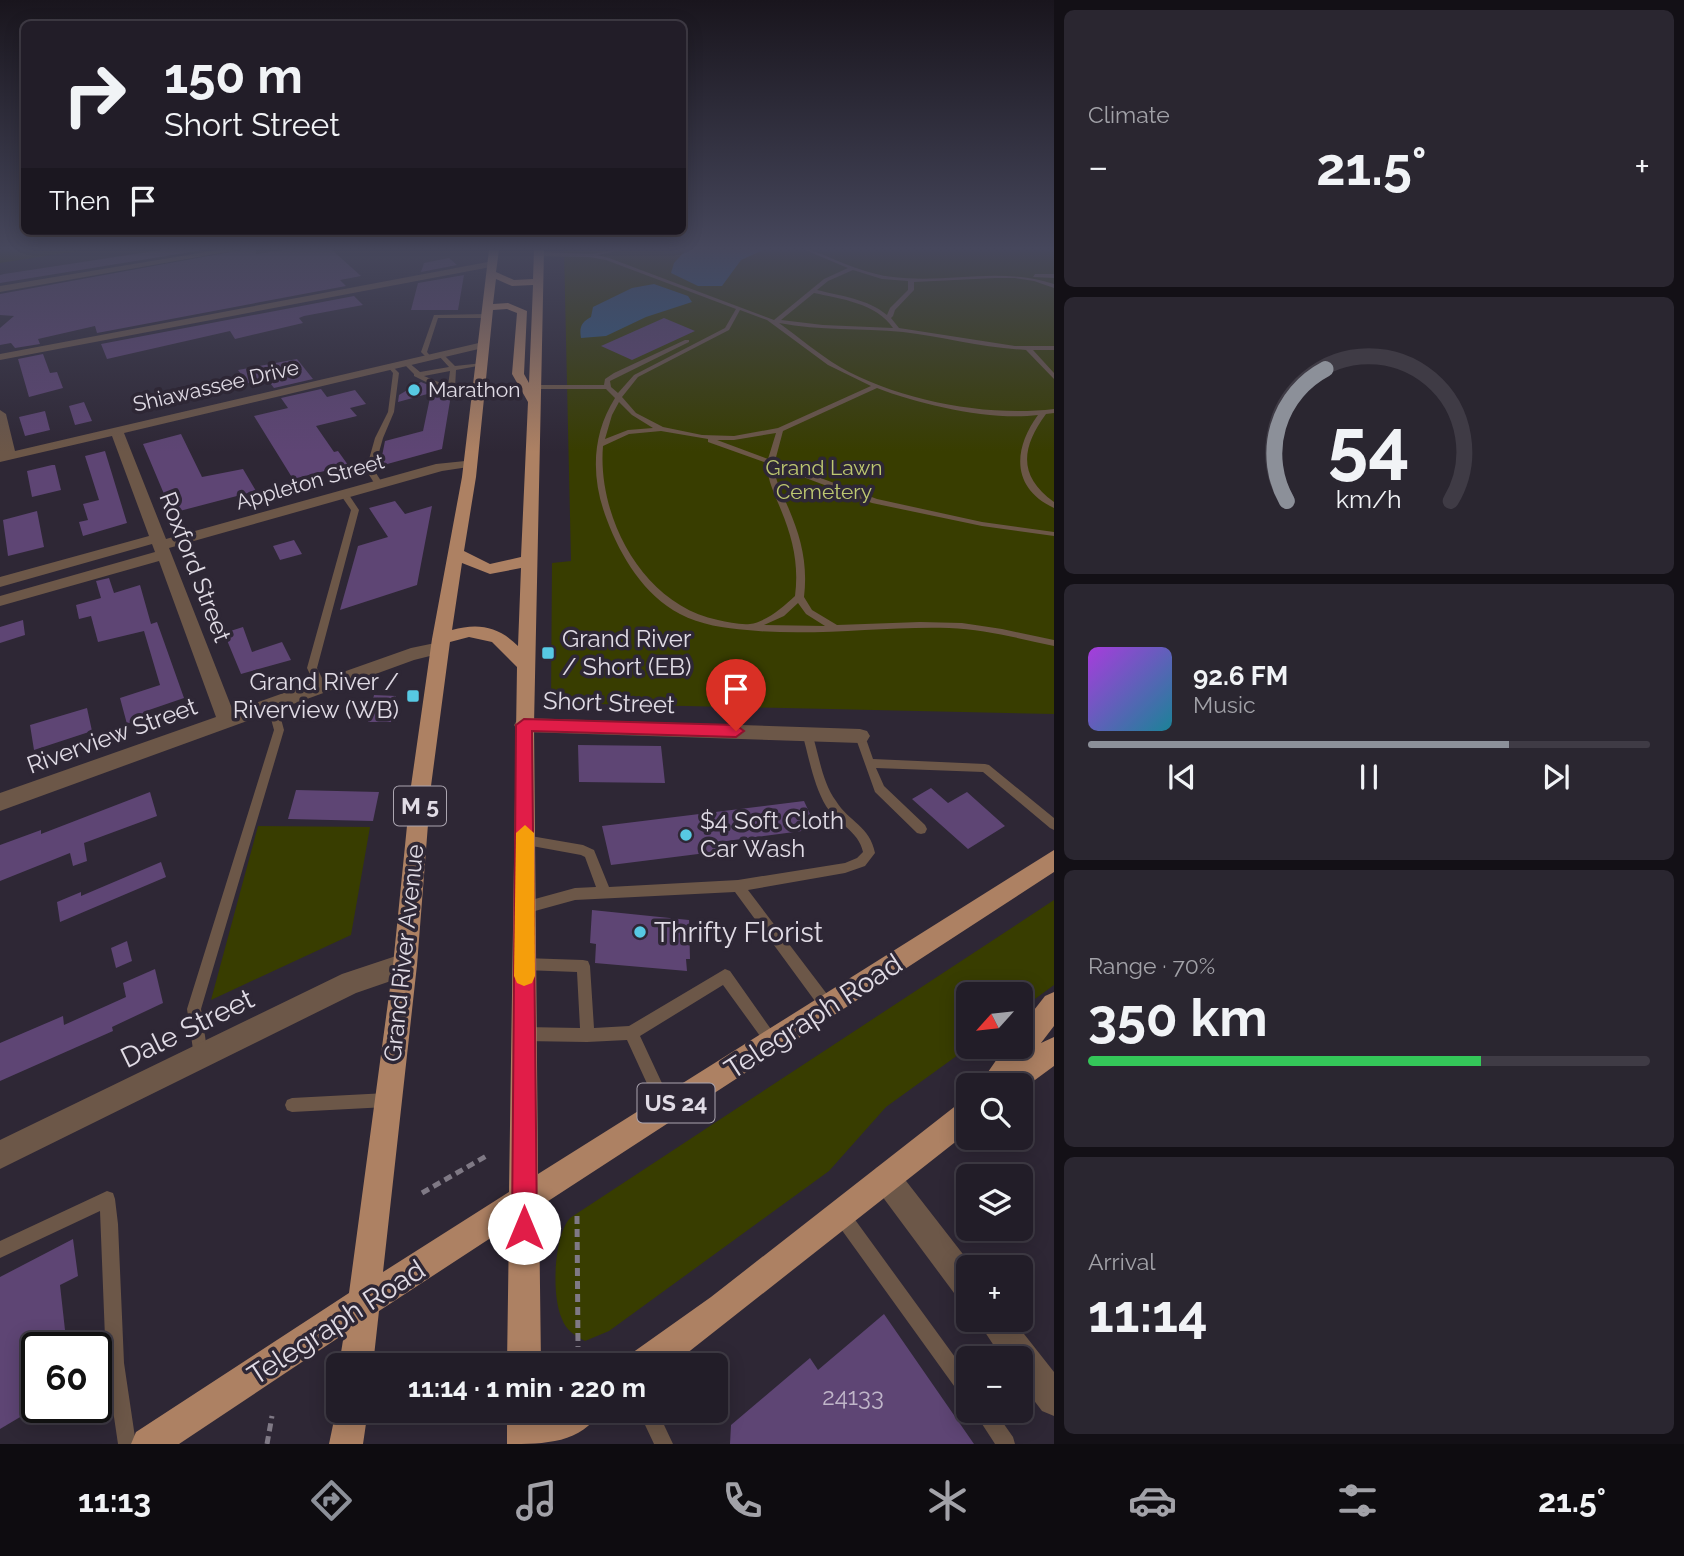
<!DOCTYPE html>
<html lang="en">
<head>
<meta charset="utf-8">
<style>
	:root { --surface:#221d28; --page:#2a2630; --text:#f1f3f6; --muted:#a2a2a8; --line:#3f3b45; --accent:#8c9099 }
	body { margin:0; font-family:Raleway,sans-serif; background:var(--page); color:var(--text); height:100vh; display:flex; flex-direction:column; font-size:26px; white-space:nowrap }
	* { box-sizing:border-box; margin:0 }
	p { font-size:23px; color:var(--muted) }
	.icon { flex:none; width:38px; height:38px; fill:none; stroke:currentColor; stroke-width:2; stroke-linecap:round; stroke-linejoin:round }
	.map { position:relative; flex:1; overflow:hidden }
	.sheet { display:flex; flex-direction:column; gap:10px; padding:10px; background:#131016; width:630px }
	.sheet>* { flex:none }
	.banner { position:absolute; left:21px; top:21px; width:665px; height:214px; border-radius:10px; box-shadow:0 4px 18px #0003,0 0 0 2px var(--line); background:#221d28; color:var(--text); overflow:hidden }
	.needle { width:46px; rotate:243deg }
	.controls { position:absolute; left:956px; top:982px; display:grid; gap:14px }
	.controls a { display:grid; place-items:center; width:77px; height:77px; border-radius:10px; background:var(--surface); box-shadow:0 4px 18px #0003,0 0 0 2px var(--line); font-size:35px }
	.speed { position:absolute; left:21px; top:1332px; display:flex; gap:14px; font-size:35px; font-weight:700; text-align:center }
	.speed>* { display:grid; place-content:center; width:91px; height:91px; border-radius:50%; background:var(--surface); box-shadow:0 4px 18px #0003,0 0 0 2px var(--line); line-height:1 }
	.speed .limit { border:4px solid #111; border-radius:10px; background:#fff; color:#111 }
	.pin { position:absolute; display:grid; place-items:center; width:60px; height:60px; color:#fff; margin:-72px -30px; border-radius:50% 50% 50% 0; rotate:-45deg; box-shadow:0 0 7px #0007 }
	.pin .icon { rotate:45deg }
	.me { position:absolute; width:77px; margin:-38px; rotate:0deg; stroke-linejoin:round; filter:drop-shadow(0 0 5px #0008) }
	.turn { display:flex; align-items:center; gap:24px; height:147px; padding:0 28px; font-size:32px }
	.turn .icon { width:91px; height:91px; stroke-width:2.5 }
	.turn b { display:block; font-size:49px; line-height:60px }
	.then { display:flex; align-items:center; height:66px; padding:0 28px; background:#0003; gap:14px; font-size:26px }
	.big { font-size:52px; font-weight:700; line-height:1.1 }
	.sheet .card { flex:1; display:flex; flex-direction:column; justify-content:center; gap:10px; min-width:0; padding:0 24px; border-radius:10px; background:var(--page) }
	.sheet .dial { align-items:center; gap:0 }
	.dial svg { height:182px; overflow:visible; fill:none; stroke:var(--line); stroke-width:7; stroke-linecap:round; text-anchor:middle }
	.dial text { fill:var(--text); stroke:none }
	.song { display:flex; align-items:center; gap:21px }
	.cover { width:84px; height:84px; border-radius:10px; background:linear-gradient(135deg,hsl(280 70% 55%),hsl(190 70% 35%)) }
	.played { height:7px; border-radius:4px; background:linear-gradient(90deg,var(--accent) 75%,var(--line) 75%) }
	.keys { display:flex; justify-content:space-around; direction:ltr }
	.heat { display:flex; justify-content:space-between; align-items:center; font-size:38px; direction:ltr }
	.charge { height:10px; border-radius:5px; background:linear-gradient(90deg,#34c759 70%,var(--line) 0) }
	.trip { position:absolute; left:326px; top:1353px; width:402px; height:70px; border-radius:10px; background:var(--surface); box-shadow:0 4px 18px #0003,0 0 0 2px var(--line); font-weight:700; line-height:70px; text-align:center }
	.tab-bar { display:flex; height:112px; justify-content:space-around; align-items:center; background:#0e0c10; color:var(--muted) }
	.tab-bar .icon { width:49px; height:49px }
	.tab-bar .current { color:var(--accent) }
	.tab-bar b { font-size:32px; color:var(--text) }
	main { display:flex; flex:1; min-height:0 }
	.map>svg:first-child { display:block }
</style>
</head>
<body>
<main>
<div class="map">
<svg width="1054" height="1444" viewBox="0 0 1054 1444">
	<rect width="100%" height="100%" fill="#2e2735"/>
	<path fill="#383d00" d="M0,250H83L0,263Z
		M564,250H1054V714L551,703L552,563L571,561Z
		M258,826L370,827L351,935L211,1000Z
		M1054,900V985L1020,1010V994H968L969,1047L886,1107L829,1171L609,1331L585,1341C575,1336 566,1330 562,1319C551,1296 554,1236 570,1218Z"/>
	<path fill="#305a82" d="M686,250H763L741,260L722,286H698L671,273L674,263Z
		M654,284L688,296L692,302L646,317L606,336L581,338C579,326 582,322 591,317L593,307L632,288Z"/>
	<path fill="#5e4574" d="M161,250H203L0,283V275L4,274Z
		M241,250H256V254L283,250H332L361,276L340,280L346,286L97,333L95,326L38,339L40,344L15,348L11,343L0,345V328L14,316L0,315V294Z
		M449,258L457,265L421,272L424,263Z
		M464,275L458,310H411L418,283Z
		M354,296L363,305L304,316L299,318L303,323L235,339L230,331L107,359L101,344Z
		M664,318L695,331L632,360L601,346Z
		M43,354L50,373L57,372L63,388L29,397L18,359Z
		M297,359L313,379L274,388L267,379L248,383L238,370Z
		M421,382L446,392V397L451,395L442,449L380,466L385,441L423,431L431,393L398,402L399,395Z
		M321,389L327,397L355,390L366,404L350,408L357,416L316,426L334,452L338,451L348,465L293,479L254,416L288,408L281,398Z
		M84,402L92,421L75,425L69,406Z
		M45,411L50,430L25,436L19,417Z
		M181,434L202,477L243,469L256,491L172,513L143,444Z
		M105,451L127,523L83,536L79,522L88,520L83,504L99,500L85,456Z
		M52,465H55L61,490L32,497L27,471Z
		M395,501L405,514L432,506L417,585L340,610L358,546L388,537L369,508Z
		M37,511L44,547L8,556L3,520Z
		M294,540L302,554L280,560L273,546Z
		M109,578L114,593L140,585L151,624L157,622L184,698L149,710L151,715L127,724L120,698L160,685L144,631L98,642L91,616L79,619L76,605L101,598L96,581Z
		M23,620L25,635L0,643V627Z
		M243,627L252,652L282,642L291,660L241,674L224,633Z
		M374,695L396,696L391,722H368Z
		M87,708L92,731L34,750L30,725Z
		M578,745L661,746L665,783L579,782Z
		M931,788L948,803L967,792L1005,826L968,849L912,799Z
		M296,790L379,792L373,821L288,819Z
		M150,792L157,816L84,843L87,861L73,866L70,853L0,881V845L41,830V834Z
		M804,801L817,829L719,842L722,851L611,865L602,826Z
		M161,862L166,877L60,922L57,902L81,892V896Z
		M592,910L689,920L690,959H686L687,971L595,963L596,944L590,943Z
		M127,941L132,961L116,968L111,948Z
		M155,969L163,1003L112,1027L113,1031L0,1081V1043L63,1016L64,1025L126,997L123,983Z
		M73,1239L78,1276L60,1285L67,1348H37V1407L0,1429V1277Z
		M884,1314L974,1444H730L731,1425L810,1358L818,1370Z"/>
	<g fill="none" stroke-linecap="round" stroke-linejoin="round">
		<path stroke="#7f7985" stroke-width="5" stroke-dasharray="8 5" stroke-linecap="butt" d="M422,1193L488,1155
			M577,1216L578,1347
			M267,1444L272,1416"/>
		<path fill="#6c5748" fill-rule="evenodd" d="M613,250H623L597,255L609,258L774,320L824,279L848,268L805,250H811C837,260 864,274 893,277C950,284 996,266 1054,284V288L1034,281L1015,278H995L914,282V290L895,310L893,316L891,318L899,328L1015,346H1054V350H1033L1054,373V379L1026,350C984,348 944,337 903,332C861,328 820,331 779,323C799,337 818,354 840,367C900,401 986,417 1054,409V413L1046,414C1021,448 1018,476 1054,502V508C1011,488 1013,449 1038,415C991,421 921,405 877,388L783,431L775,461L877,499L982,522L1054,532V536L982,526L872,503L774,466C775,481 782,493 788,507C801,537 808,564 804,597L812,610L837,625L920,622L962,623L1002,629L1054,640V646C1020,639 985,629 949,628C882,626 815,637 747,630C725,628 700,625 680,614C644,595 621,557 607,520C591,479 591,436 615,398L606,389H533L530,387L533,385H604L605,379L614,373L685,340H689V342L610,381L611,387L618,393L634,375L725,328L736,309L606,260L589,257L539,256L536,254L539,252L593,254ZM853,270L882,279L908,281V290L890,308L887,315C868,299 841,296 817,290L828,281ZM814,293C841,299 876,303 893,328L823,325L781,320ZM740,310L767,320L828,365L871,386L778,428L734,436L702,435L663,427L636,413L622,397L638,377L729,330ZM619,402L632,415L653,428L628,430L605,439L612,415ZM661,431L708,439V442L767,463C767,480 775,495 781,510C793,539 799,565 795,596C783,607 766,622 750,624C740,625 728,622 718,620C643,605 597,517 603,446L629,434ZM776,433L768,459L717,440H734ZM798,603L806,614L825,626L764,625L784,616Z
			M1035,274H1054V278L1033,277Z
			M434,315L487,314L490,316L487,318H438L427,352L432,358L429,360L421,352Z
			M439,354H443L455,366L483,363V365L456,370L455,388L478,390L481,392L480,393L449,392L448,390L436,387L414,376V374L403,363L408,362L420,372L449,367L439,356ZM450,371L448,386L424,376Z
			M391,365L399,373L394,412L383,438L374,470L383,484L379,486H376L366,470L375,438L388,412L393,373L388,367Z
			M341,492H347L359,510L317,668L326,686L321,690L317,689L307,668L351,510L340,494Z
			M272,700L277,704L284,730L201,1009L208,1056L206,1061L201,1063L196,1061L194,1056L187,1009L274,730L267,704Z
			M807,729L811,730L812,733C819,755 822,782 836,801C849,822 870,826 875,853L865,866L845,873L748,890L833,1002L835,1007L833,1012L828,1014L823,1012L735,892L575,900L524,914L520,912L518,908L520,904L524,902L575,888L596,887L585,857L581,855L521,844L519,840L521,836L525,835L583,845L594,850L609,887L738,880L845,863L857,858L863,852C859,831 836,823 826,806C813,784 809,757 802,733L803,730Z
			M860,732L864,733L865,736L873,759L985,764L989,765L1054,818V830L1050,828L983,772L876,768L884,786L925,825L927,829L925,833L921,834L917,833L875,792L855,736L856,733Z
			M524,958L583,960L588,961L590,966L594,1028L629,1026L725,969L730,971L780,1042L778,1047L773,1049L768,1047L723,985L640,1036L674,1109L671,1114L666,1117L661,1114L627,1040L587,1042L524,1041L519,1039L517,1034L519,1029L524,1027L580,1028L577,972L524,970L519,969L517,964L519,959Z
			M387,1093L392,1095L394,1100L392,1105L387,1107L292,1112L287,1110L285,1105L287,1100L292,1098Z
			M107,1191L113,1193L115,1199L118,1224L124,1363L136,1444H118L106,1363L100,1211L0,1258V1241Z
			M842,1208L848,1210L968,1375V1400L962,1397L836,1222L834,1216L836,1210Z
			M638,1410H657L673,1444H654Z
			M973,1410H994L1013,1437L1015,1444H995Z"/>
		<path fill="#6c5748" fill-rule="evenodd" d="M218,250H238L0,292V286Z
			M493,261L496,266L0,360V354Z
			M483,342L487,343V347L124,433L166,539L436,464L475,460V466L442,471L169,548L233,711L411,648L440,642L446,644L449,648L446,652L414,660L0,811V793L216,717L159,561L0,606V596L155,552L152,544L0,587V577L149,536L112,436L0,462V410L6,414L15,451Z
			M524,718L860,729L867,731L870,736L867,741L860,743L524,732L517,730L514,725L517,720Z
			M405,953L414,957L417,965L414,973L356,993L0,1169V1140L342,974Z
			M886,1163L896,1168L973,1267H968V1302L957,1297L876,1188L871,1178L876,1168Z
			M977,1320H1013L1054,1372V1416L1042,1411L1020,1382V1358H1002Z"/>
		<path fill="#ad8163" fill-rule="evenodd" d="M489,250H499L496,272L514,280L533,279L534,250H544L534,725L538,1174L1054,850V872L539,1207L541,1365H507L509,1226L379,1311L373,1365H339L344,1334L179,1444H131L136,1432L349,1293L393,965L411,786L432,639L462,477ZM496,279L512,286L533,285L529,383L524,374L527,311L508,303L493,304ZM507,309L517,313L512,374L528,402L521,557L490,564L464,551L476,477L493,310ZM462,563L490,574L521,568L518,646C498,626 478,623 452,630ZM469,637L492,642L517,667L509,1192L383,1272L417,965L431,786L450,642Z
			M1054,992V1026L1041,1043L1054,1037V1066L1020,1091V1085H979L1006,1046H1020V1028L1045,996Z
			M968,1100V1132L672,1365H627L632,1353L711,1297L958,1104Z
			M338,1401V1410H368L363,1444H329Z
			M507,1410H541V1420L554,1410H600C583,1444 543,1444 507,1444Z"/>
	</g>
	<linearGradient id="sky" x2="0" y2="1"><stop stop-color="#19151d"/><stop offset="0.55" stop-color="#46475c"/><stop offset="1" stop-color="#46475c" stop-opacity="0"/></linearGradient>
	<rect width="1054" height="452" fill="url(#sky)"/>
	<path fill="#e11d48" stroke="#92132f" stroke-width="2" d="M524,719L736,725L744,731L736,737L532,731L537,1228L533,1237L524,1241L516,1237L512,1228L516,725Z"/>
	<path fill="#f59e0b" d="M525,825L534,833L535,976L532,983L524,986L517,983L514,976L516,833Z"/>
	<g fill="#57c9e3" stroke="#2e2735" stroke-width="2.5">
		<circle cx="414" cy="390" r="7"/>
		<rect x="541" y="646" width="14" height="14" rx="3.5"/>
		<rect x="406" y="689" width="14" height="14" rx="3.5"/>
		<circle cx="686" cy="835" r="7"/>
		<circle cx="640" cy="932" r="7"/>
	</g>
	<g text-anchor="middle" stroke-width="7" stroke-linejoin="round" paint-order="stroke">
		<g font-size="21" fill="#e0dbe5" stroke="#2e2735">
			<text transform="translate(216 386) rotate(-13)" y="7">Shiawassee Drive</text>
			<text transform="translate(310 482) rotate(-16)" y="7">Appleton Street</text>
		</g>
		<g font-size="21" fill="#e0dbe5" stroke="#2e2735" text-anchor="start">
			<text x="428" y="397">Marathon</text>
		</g>
		<g font-size="21" fill="#bec871" stroke="#2e2735">
			<text x="824" y="475">Grand Lawn<tspan x="824" dy="24">Cemetery</tspan></text>
		</g>
		<g fill="#2e2735" stroke="#aba5b0" stroke-width="2">
			<rect x="394" y="786.5" width="52" height="39" rx="5"/>
			<rect x="637.5" y="1083.5" width="77" height="39" rx="5"/>
		</g>
		<g font-size="23" font-weight="bold" fill="#e0dbe5">
			<text x="420" y="814">M 5</text>
			<text x="676" y="1111">US 24</text>
		</g>
		<g font-size="24" fill="#e0dbe5" stroke="#2e2735">
			<text transform="translate(195 567) rotate(69)" y="8">Roxford Street</text>
			<text transform="translate(609 703) rotate(2)" y="8">Short Street</text>
			<text transform="translate(112 736) rotate(-20)" y="8">Riverview Street</text>
			<text transform="translate(404 953) rotate(-84)" y="8">Grand River Avenue</text>
		</g>
		<g font-size="24" fill="#e0dbe5" stroke="#2e2735" text-anchor="start">
			<text x="562" y="647">Grand River<tspan x="562" dy="28">/ Short (EB)</tspan></text>
			<text x="399" y="690" text-anchor="end">Grand River /<tspan x="399" dy="28">Riverview (WB)</tspan></text>
			<text x="700" y="829">$4 Soft Cloth<tspan x="700" dy="28">Car Wash</tspan></text>
		</g>
		<g font-size="24" fill="#c0b6c9">
			<text x="853" y="1405">24133</text>
		</g>
		<g font-size="28" fill="#e0dbe5" stroke="#2e2735" text-anchor="start">
			<text x="654" y="942">Thrifty Florist</text>
		</g>
		<g font-size="28" fill="#e0dbe5" stroke="#2e2735">
			<text transform="translate(813 1016) rotate(-33)" y="10">Telegraph Road</text>
			<text transform="translate(187 1028) rotate(-26)" y="10">Dale Street</text>
			<text transform="translate(336 1322) rotate(-33)" y="10">Telegraph Road</text>
		</g>
	</g>
</svg>
<div class="controls">
<a><svg class="needle" viewBox="-14 -14 28 28"><path d="M0-13l5 13h-10z" fill="#e53935"/><path d="M0 13l5-13h-10z" fill="#a2a2a8"/></svg></a>
<a><svg class="icon" aria-label="search" viewBox="0 0 24 24"><circle cx="10" cy="10" r="6"/><path d="M15 15l6 6"/></svg></a>
<a><svg class="icon" aria-label="layers" viewBox="0 0 24 24"><path d="M12 4l9 5-9 5-9-5zM3 14l9 5 9-5"/></svg></a>
<a>+</a>
<a>−</a>
</div>
<div class="speed"><div class="limit">60</div></div>
<div class="pin" style="left:736px;top:731px;background:#d93025"><svg class="icon" aria-label="arrive" viewBox="0 0 24 24"><path d="M6 21V4h12l-3 4 3 4H6"/></svg></div>
<svg class="me" style="left:524px;top:1228px" viewBox="-20 -20 40 40"><circle r="19" fill="#fff"/><path d="M0-13L10 11 0 6-10 11z" fill="#e11d48"/></svg>
<div class="trip">11:14 · 1 min · 220 m</div>
<div class="banner">
<div class="turn"><svg class="icon" aria-label="right" viewBox="0 0 24 24"><path d="M7 20v-9h11M14 6l5 5-5 5"/></svg><div><b>150 m</b>Short Street</div></div>
<div class="then">Then<svg class="icon" aria-label="arrive" viewBox="0 0 24 24"><path d="M6 21V4h12l-3 4 3 4H6"/></svg></div>
</div>
</div>
<section class="sheet">
<div class="card"><p>Climate</p>
<div class="heat"><a>−</a><b class="big">21.5°</b><a>+</a></div>
</div>
<div class="card dial"><svg viewBox="0 0 100 80">
<path d="M14 69A42 42 0 1 1 86 69"/>
<path d="M14 69A42 42 0 0 1 31 11" stroke="#8c9099"/>
<text x="50" y="56" font-size="32" font-weight="700">54</text>
<text x="50" y="72" font-size="11">km/h</text>
</svg></div>
<div class="card">
<div class="song"><i class="cover"></i><div><b>92.6 FM</b><p>Music</p></div></div>
<div class="played"></div>
<div class="keys"><svg class="icon" aria-label="previous" viewBox="0 0 24 24"><path d="M18 5L8 12l10 7zM5 5v14"/></svg><svg class="icon" aria-label="pause" viewBox="0 0 24 24"><path d="M8 5v14M16 5v14"/></svg><svg class="icon" aria-label="next" viewBox="0 0 24 24"><path d="M6 5l10 7-10 7zM19 5v14"/></svg></div>
</div>
<div class="card"><p>Range · 70%</p><b class="big">350 km</b><div class="charge"></div></div>
<div class="card"><p>Arrival</p><b class="big">11:14</b></div>
</section>
</main>
<nav class="tab-bar">
<b>11:13</b>
<svg class="icon current" aria-label="directions" viewBox="0 0 24 24"><path d="M12 3l9 9-9 9-9-9zM9 14v-3h6M13 9l2 2-2 2"/></svg>
<svg class="icon" aria-label="music" viewBox="0 0 24 24"><path d="M9 18V5l10-2v13"/><circle cx="6" cy="18" r="3"/><circle cx="16" cy="16" r="3"/></svg>
<svg class="icon" aria-label="phone" viewBox="0 0 24 24"><path d="M5 4h4l2 5-3 2q2 4 5 5l2-3 5 2v4C11 20 4 13 5 4z"/></svg>
<svg class="icon" aria-label="climate" viewBox="0 0 24 24"><path d="M12 3v18M4 7l16 10M4 17L20 7"/></svg>
<svg class="icon" aria-label="car" viewBox="0 0 24 24"><path d="M5 17H2v-5l4-1 3-4h7l3 4 3 1v5h-3M9 17h6M6 11h13"/><circle cx="7" cy="17" r="2"/><circle cx="17" cy="17" r="2"/></svg>
<svg class="icon" aria-label="filters" viewBox="0 0 24 24"><path d="M4 7h16M4 17h16"/><circle cx="9" cy="7" r="2"/><circle cx="15" cy="17" r="2"/></svg>
<b>21.5°</b>
</nav>
</body>
</html>
